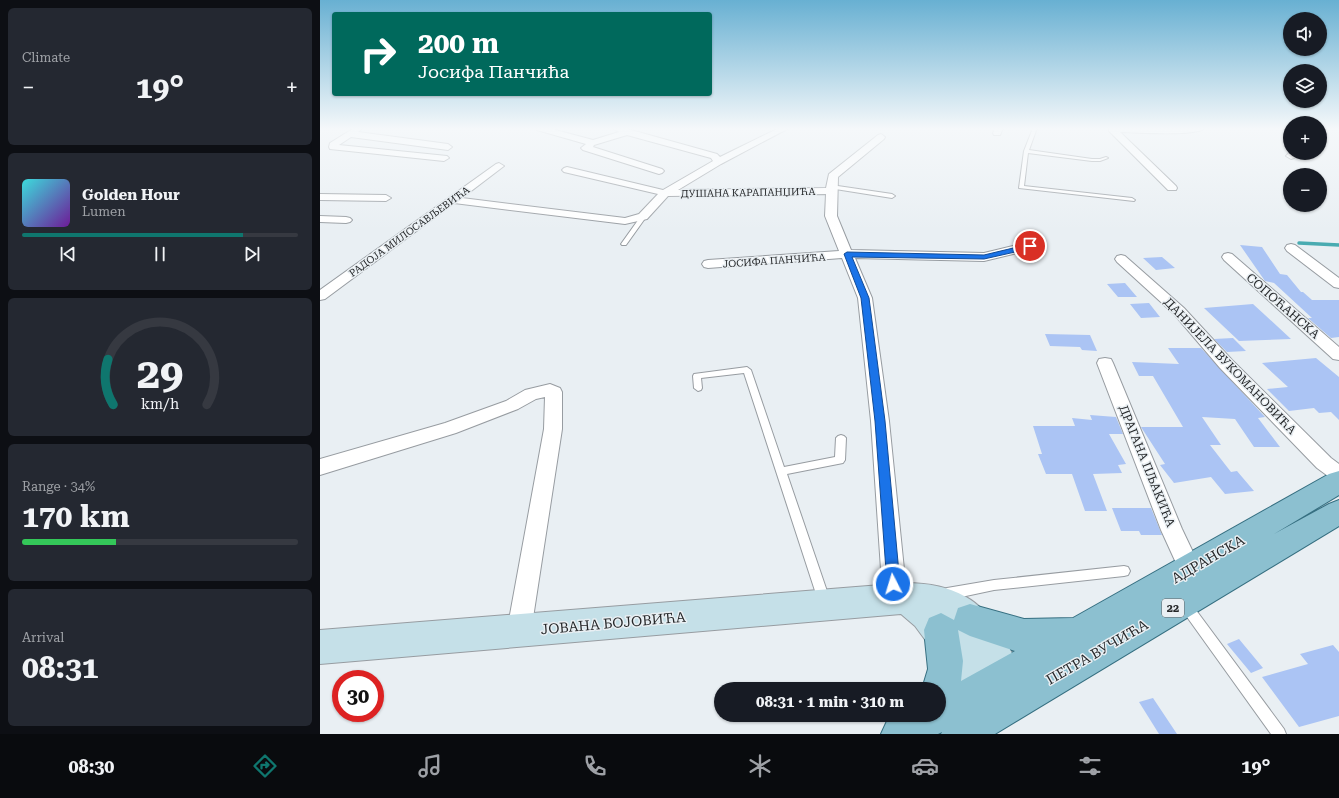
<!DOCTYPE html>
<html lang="en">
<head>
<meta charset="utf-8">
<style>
	:root { --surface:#171b24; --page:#242831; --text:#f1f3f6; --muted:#9ea1a6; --line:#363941; --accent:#0f766e }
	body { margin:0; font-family:"Roboto Serif",serif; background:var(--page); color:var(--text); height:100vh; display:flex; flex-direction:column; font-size:15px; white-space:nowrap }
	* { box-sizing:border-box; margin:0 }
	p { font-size:13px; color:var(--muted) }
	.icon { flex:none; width:22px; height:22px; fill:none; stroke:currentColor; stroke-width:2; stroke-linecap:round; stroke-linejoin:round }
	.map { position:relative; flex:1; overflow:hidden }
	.panel { display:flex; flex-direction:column; gap:8px; padding:8px; background:#0d0f14; width:320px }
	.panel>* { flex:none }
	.top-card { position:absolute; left:12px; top:12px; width:380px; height:84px; border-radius:4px; box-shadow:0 1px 3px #0004; background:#00695c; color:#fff; overflow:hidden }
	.buttons { position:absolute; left:963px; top:12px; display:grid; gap:8px }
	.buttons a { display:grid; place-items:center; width:44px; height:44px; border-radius:50%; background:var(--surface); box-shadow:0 1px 3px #0004; font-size:20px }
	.speed { position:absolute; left:12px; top:670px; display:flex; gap:8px; font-size:20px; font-weight:700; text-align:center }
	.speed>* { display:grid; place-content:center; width:52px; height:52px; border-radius:50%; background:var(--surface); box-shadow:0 1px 3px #0004; line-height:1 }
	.speed .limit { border:6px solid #d22; background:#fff; color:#111 }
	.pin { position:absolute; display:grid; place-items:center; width:34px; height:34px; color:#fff; margin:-17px; border:2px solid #fff; border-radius:50%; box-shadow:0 1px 4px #0007 }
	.me { position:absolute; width:44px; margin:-22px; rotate:355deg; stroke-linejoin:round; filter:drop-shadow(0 0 3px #0008) }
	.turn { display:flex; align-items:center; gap:14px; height:84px; padding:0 20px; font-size:18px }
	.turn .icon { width:52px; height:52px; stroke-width:2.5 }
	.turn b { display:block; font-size:28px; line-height:34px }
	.big { font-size:30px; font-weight:700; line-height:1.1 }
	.panel .widget { flex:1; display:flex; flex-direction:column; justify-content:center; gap:6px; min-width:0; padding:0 14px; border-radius:6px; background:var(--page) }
	.panel .dial { align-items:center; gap:0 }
	.dial svg { height:104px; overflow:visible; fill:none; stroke:var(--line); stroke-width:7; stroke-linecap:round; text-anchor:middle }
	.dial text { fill:var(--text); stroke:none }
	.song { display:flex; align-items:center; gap:12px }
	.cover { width:48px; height:48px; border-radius:6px; background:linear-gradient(135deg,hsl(180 70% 55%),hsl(280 70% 35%)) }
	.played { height:4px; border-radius:2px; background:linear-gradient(90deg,var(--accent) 80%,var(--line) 80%) }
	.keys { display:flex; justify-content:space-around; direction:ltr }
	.heat { display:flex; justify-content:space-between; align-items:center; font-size:22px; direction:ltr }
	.charge { height:6px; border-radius:3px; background:linear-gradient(90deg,#34c759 34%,var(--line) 0) }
	.trip { position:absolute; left:394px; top:682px; width:232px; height:40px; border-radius:20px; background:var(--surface); box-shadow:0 1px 3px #0004; font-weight:700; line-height:40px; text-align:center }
	.menu { display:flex; height:64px; justify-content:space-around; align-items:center; background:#090b0e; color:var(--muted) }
	.menu .icon { width:28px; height:28px }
	.menu .active { color:var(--accent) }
	.menu b { font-size:18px; color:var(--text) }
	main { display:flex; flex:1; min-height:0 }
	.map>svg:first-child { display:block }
</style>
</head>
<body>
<main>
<section class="panel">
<div class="widget"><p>Climate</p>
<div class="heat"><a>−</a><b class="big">19°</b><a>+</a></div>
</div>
<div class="widget">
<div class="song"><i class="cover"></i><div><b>Golden Hour</b><p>Lumen</p></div></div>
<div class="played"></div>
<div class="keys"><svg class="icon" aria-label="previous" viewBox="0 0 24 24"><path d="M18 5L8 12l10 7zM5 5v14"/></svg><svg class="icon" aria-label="pause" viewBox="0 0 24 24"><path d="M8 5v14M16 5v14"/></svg><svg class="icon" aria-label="next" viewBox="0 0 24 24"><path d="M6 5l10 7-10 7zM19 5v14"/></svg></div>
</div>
<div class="widget dial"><svg viewBox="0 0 100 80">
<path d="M14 69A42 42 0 1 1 86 69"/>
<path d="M14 69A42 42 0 0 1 10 34" stroke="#0f766e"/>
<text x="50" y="56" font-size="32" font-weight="700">29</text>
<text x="50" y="72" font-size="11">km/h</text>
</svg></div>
<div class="widget"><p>Range · 34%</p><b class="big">170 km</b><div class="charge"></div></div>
<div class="widget"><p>Arrival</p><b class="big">08:31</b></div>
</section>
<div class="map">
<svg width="1019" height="734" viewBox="0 0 1019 734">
	<rect width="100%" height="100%" fill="#e9eff3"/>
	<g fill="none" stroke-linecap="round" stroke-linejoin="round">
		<path stroke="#49abb1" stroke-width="3.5" d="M979,243L1019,245"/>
	</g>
	<path fill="#abc4f4" d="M920,245L942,247L960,274L967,275L981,292H983L992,300H1019V337L1011,338L988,318H992L954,283L945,281Z
		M842,257L855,268L836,270L823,258Z
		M805,283L817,297H798L787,284Z
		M829,303L840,317L821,318L810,304Z
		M933,304L945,315L971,339L919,341L884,308Z
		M725,334L770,335L777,351L762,350L760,347L730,346Z
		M913,338L926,351L907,352L894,339Z
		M848,348H881L945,417L938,418L960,447H934L915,419L882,417L901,445H890L911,472L917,471L934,491L905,494L891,477L854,483L840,465L845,464L821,427H863L833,376H819L812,362L859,364Z
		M996,358L1019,377V420L1011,412L999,413L994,408L969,411L947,389L968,387L942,363Z
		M770,415L796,417L803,434H789L806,464L798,465L802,473L773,474L787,511H765L752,474H726L718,454H722L713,426H755L752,418L772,420Z
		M792,508H831L842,535H821L819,531H801Z
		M919,639L943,668L931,673L907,644Z
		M1013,645L1019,652V716L979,727L942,677L988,664L980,654Z
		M833,698L857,734H839L819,702Z"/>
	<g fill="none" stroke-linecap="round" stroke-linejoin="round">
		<g stroke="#979ca1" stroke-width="2">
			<path id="lane" d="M713,128H717L709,150L772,159H780L786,157L788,158L780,161H772L708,153L704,186L812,198L815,200L814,201L699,188L704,151Z
				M511,185L572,194L575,196L572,198L509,188V186Z
				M321,216L326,217L306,245H302L301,244Z
				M427,367L431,370L464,467L515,457L516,438L518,436L521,435L524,436L526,438L525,460L523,463L467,474L510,600L508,604L504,606L500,604L498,600L424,373L381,378L382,388L381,390L378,391L374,388L373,376L374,374Z
				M804,566L808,567L810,571L808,575L804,576L674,590L627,600L623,598L621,594L623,590L627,588L674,580Z
				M866,600L870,602L964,729L966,734H951L862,610L860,606L862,602Z"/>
		</g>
		<g stroke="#979ca1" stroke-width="2">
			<path id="street" d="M34,128H43L38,132L128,144L132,147L128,150L31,137L19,145L127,156L129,158L124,161L10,149L9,147L10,143Z
				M216,128H228L273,140L299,132L293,128H304L397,154L400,157L459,128H469L401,164L358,190L506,188L509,174L558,135L561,134L565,137L564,139L518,177L517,216L531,250L664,253L710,242L714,243L716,246L714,249L664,261L535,258L552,298L569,421L587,599L583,607L575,610L567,607L563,599L551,421L538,298L522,258L388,268L384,267L382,264L384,261L388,260L519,251L505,216L506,194L348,196L327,219L305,224L134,203L5,299L0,300V290L176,164L179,163L184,166L142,198L305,218L319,214L338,194L244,172L242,170L244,168L247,167L343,190L393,161L391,158L307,135L274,145L273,147L342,169L344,171L342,173L339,174L263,150L261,148L266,144L217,130Z
				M675,128H683L680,135H674L673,133Z
				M789,128H885C875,137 815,132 800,132L856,186L857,188L856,190H848L789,131Z
				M970,152V153H979L974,158L971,159L966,156Z
				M0,194L66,195L71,198L66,201L0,200Z
				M0,216L26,217L30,218L32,220L30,222L26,223L0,222Z
				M971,244L975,245L1019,278V288L1014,287L967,251L965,248L967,245Z
				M908,253L912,254L1019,347V360L1013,359L904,260L902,257L904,254Z
				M801,255L805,256L864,308L912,360L1011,458L1019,464V482L1012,479L997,468L900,368L854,314L797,262L795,259L797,256Z
				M785,358L791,359L793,363L862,529L881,569L878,576L870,579L862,576L841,530L777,363L779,359Z
				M230,384L240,388L242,392V429L211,631L208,640L199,643L190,640L187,631L224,429L225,397L216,399L198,409L136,433L0,475V459L125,423L186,401L205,390Z"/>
		</g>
		<g stroke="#979ca1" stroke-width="2">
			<path id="secondary" d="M586,583C607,583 627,586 646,597C674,612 697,658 706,688L701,701L688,706L681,703L676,717L663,722L650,717L631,688L609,645L595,626L581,614L0,664V630Z"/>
		</g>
		<g stroke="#366f81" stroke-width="2">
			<path id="primary" d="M1019,471V495L954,534L1009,504L1019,500V526L675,734H621L622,732L618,734H561L567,721L577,715H619V689H602L608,669L604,630L609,618L621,613L634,620L638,608L650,604L704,619L753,618L1009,474ZM638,630L650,636L695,651L641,681L643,661Z"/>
		</g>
		<use href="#lane" fill="#fff" fill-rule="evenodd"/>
		<use href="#street" fill="#fff" fill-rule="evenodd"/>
		<use href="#secondary" fill="#c5e0e8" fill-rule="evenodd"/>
		<use href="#primary" fill="#8cc0d0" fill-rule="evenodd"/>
	</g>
	<linearGradient id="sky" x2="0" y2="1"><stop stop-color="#68b0d2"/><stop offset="0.56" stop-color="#f5f8fa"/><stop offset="1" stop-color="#f5f8fa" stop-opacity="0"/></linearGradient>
	<rect width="1019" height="230" fill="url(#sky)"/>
	<path fill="#1a73e8" stroke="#114b97" d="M710,244L713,245V248L664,259L532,257L549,298L565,421L580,584L578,588L573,590L569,588L567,584L555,421L541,298L524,254L527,252L664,255Z"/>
	<g text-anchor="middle" stroke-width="3" stroke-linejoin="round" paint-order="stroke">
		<g font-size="10" fill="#252729" stroke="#e9eff3">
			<text transform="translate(428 192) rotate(-1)" y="4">ДУШАНА КАРАПАНЏИЋА</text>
			<text transform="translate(89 231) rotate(-36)" y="4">РАДОЈА МИЛОСАВЉЕВИЋА</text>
			<text transform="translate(454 260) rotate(-4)" y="4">ЈОСИФА ПАНЧИЋА</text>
		</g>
		<rect fill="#e9eff3" stroke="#606366" stroke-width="1" x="842" y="599" width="22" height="18" rx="3"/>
		<g font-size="11" font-weight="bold" fill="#252729">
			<text x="853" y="612">22</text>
		</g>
		<g font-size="12" fill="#252729" stroke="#e9eff3">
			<text transform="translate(963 306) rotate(41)" y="4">СОПОЋАНСКА</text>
			<text transform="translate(910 366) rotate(46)" y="4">ДАНИЈЕЛА ВУКОМАНОВИЋА</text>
			<text transform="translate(827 466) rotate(68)" y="4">ДРАГАНА ПЉАКИЋА</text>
		</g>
		<g font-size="14" fill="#252729" stroke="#e9eff3">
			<text transform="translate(888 559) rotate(-30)" y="5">АДРАНСКА</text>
			<text transform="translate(293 623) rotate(-5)" y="5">ЈОВАНА БОЈОВИЋА</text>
			<text transform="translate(777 652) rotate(-30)" y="5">ПЕТРА ВУЧИЋА</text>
		</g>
	</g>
</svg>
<div class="buttons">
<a><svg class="icon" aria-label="sound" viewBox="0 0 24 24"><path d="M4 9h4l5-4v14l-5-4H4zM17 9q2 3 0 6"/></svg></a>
<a><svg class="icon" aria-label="layers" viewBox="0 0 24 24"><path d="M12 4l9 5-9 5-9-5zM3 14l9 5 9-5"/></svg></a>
<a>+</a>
<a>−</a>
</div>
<div class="speed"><div class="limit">30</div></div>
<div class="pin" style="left:710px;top:246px;background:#d93025"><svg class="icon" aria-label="arrive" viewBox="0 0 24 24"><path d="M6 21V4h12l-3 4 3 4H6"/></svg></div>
<svg class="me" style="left:573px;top:584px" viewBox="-20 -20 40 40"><circle r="17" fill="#1a73e8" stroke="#fff" stroke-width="3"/><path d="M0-11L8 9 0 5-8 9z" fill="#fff"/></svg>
<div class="trip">08:31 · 1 min · 310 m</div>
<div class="top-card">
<div class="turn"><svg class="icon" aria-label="right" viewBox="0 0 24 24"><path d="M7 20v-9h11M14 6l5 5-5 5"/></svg><div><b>200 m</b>Јосифа Панчића</div></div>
</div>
</div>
</main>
<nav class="menu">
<b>08:30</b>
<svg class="icon active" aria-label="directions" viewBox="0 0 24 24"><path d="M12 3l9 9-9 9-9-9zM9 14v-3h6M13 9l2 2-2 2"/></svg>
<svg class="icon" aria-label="music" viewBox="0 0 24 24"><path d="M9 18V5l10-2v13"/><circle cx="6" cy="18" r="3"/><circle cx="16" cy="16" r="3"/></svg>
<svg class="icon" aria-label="phone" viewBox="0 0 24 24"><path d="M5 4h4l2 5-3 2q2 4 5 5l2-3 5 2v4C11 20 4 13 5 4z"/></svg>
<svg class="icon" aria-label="climate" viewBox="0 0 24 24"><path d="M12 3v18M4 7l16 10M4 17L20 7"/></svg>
<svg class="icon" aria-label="car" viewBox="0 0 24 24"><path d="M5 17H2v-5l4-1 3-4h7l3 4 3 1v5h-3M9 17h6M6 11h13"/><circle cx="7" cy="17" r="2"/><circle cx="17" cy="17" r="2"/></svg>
<svg class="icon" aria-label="filters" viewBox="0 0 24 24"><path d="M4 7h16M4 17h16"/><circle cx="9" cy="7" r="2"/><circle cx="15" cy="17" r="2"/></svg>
<b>19°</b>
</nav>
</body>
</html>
